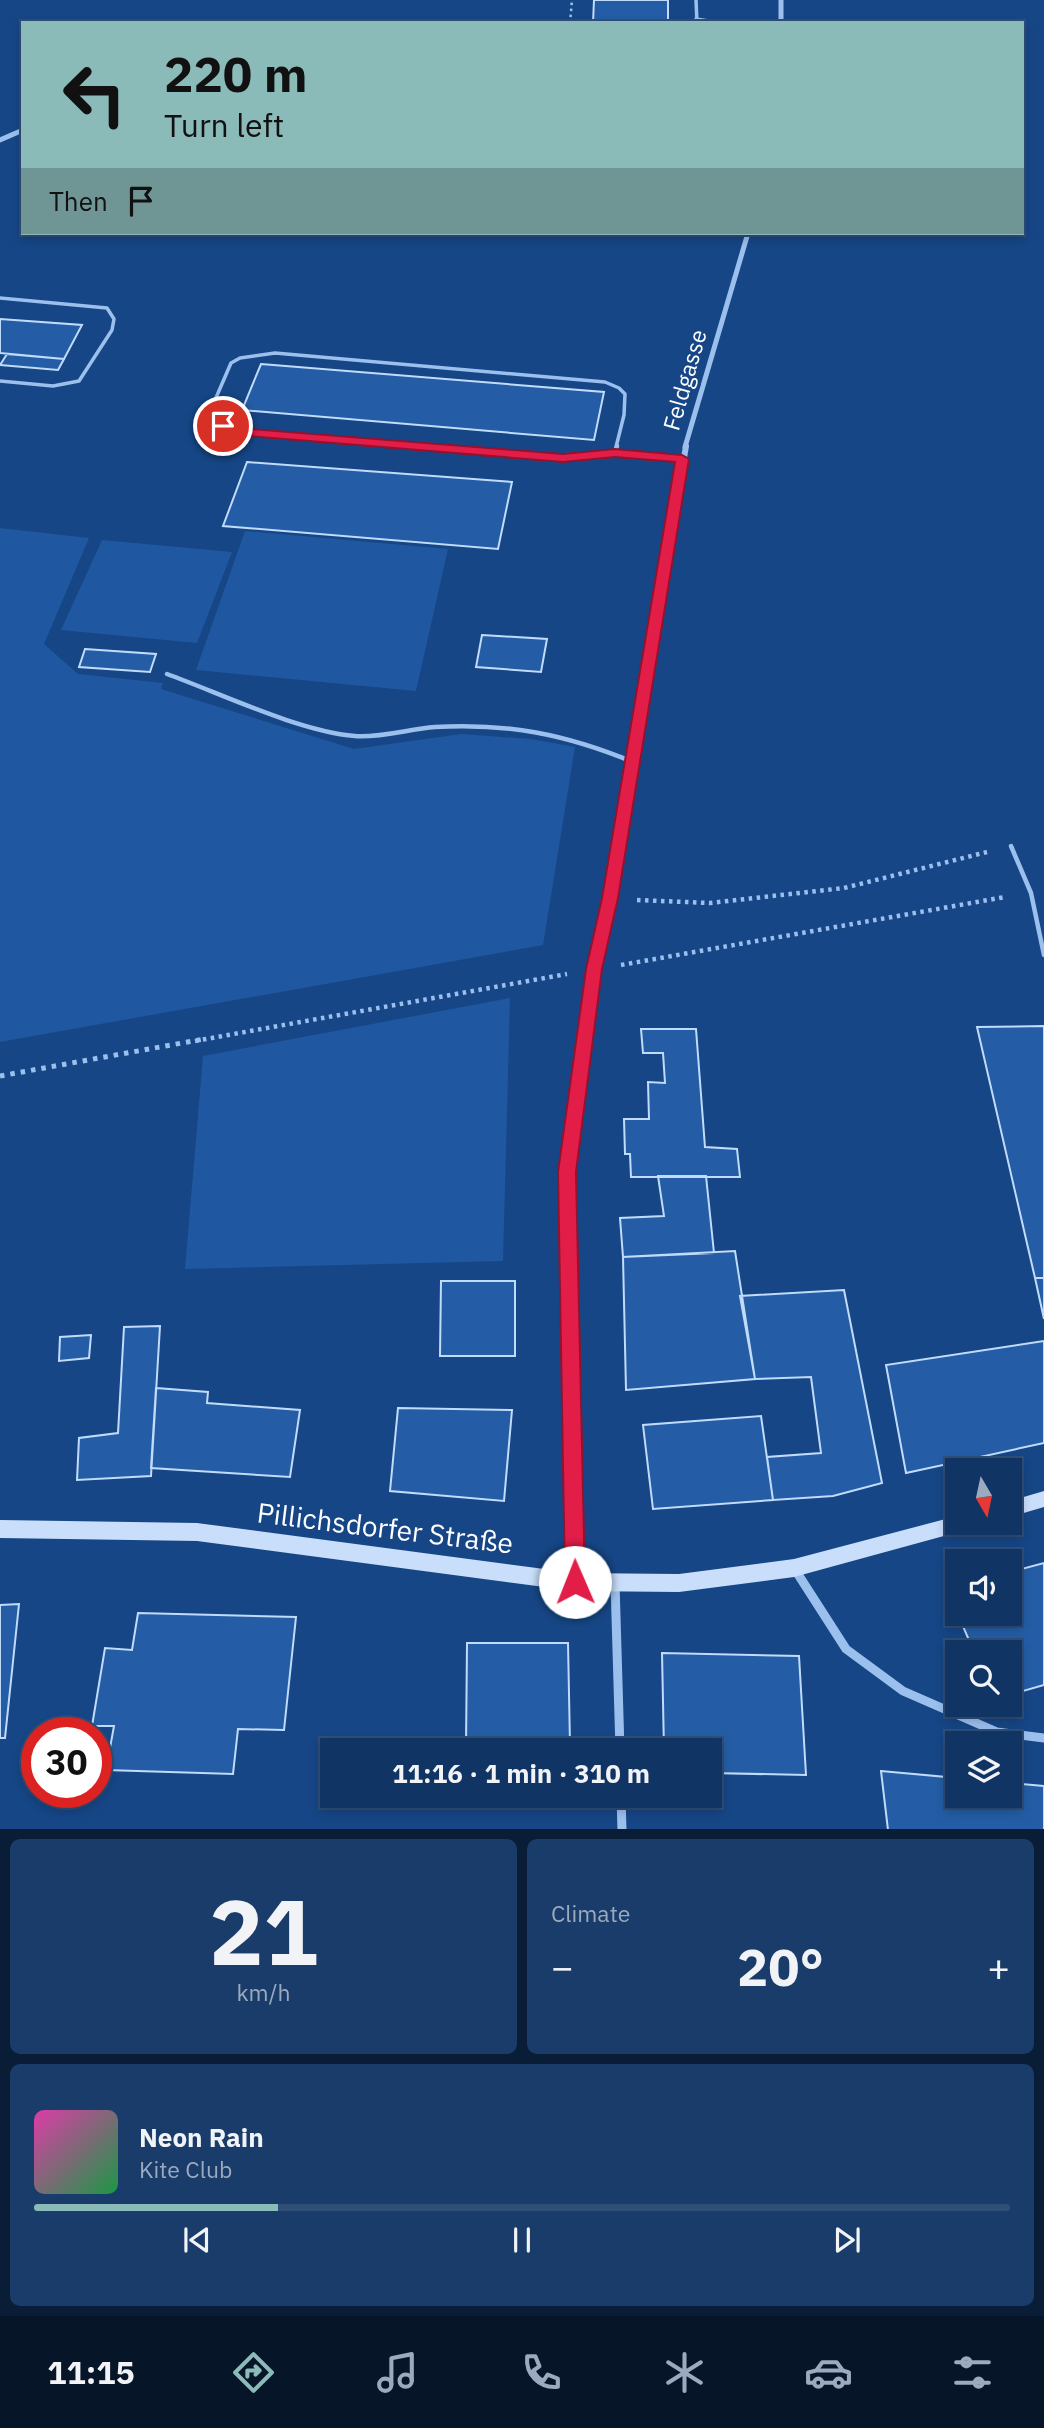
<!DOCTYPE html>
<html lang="en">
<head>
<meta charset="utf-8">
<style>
	:root { --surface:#103464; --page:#193c6a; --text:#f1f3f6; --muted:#9caabf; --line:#304f78; --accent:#8bbbb9 }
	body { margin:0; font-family:"IBM Plex Sans",sans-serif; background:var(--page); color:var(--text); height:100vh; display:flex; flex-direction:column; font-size:26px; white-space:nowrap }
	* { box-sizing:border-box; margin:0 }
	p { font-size:23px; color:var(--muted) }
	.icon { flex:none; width:38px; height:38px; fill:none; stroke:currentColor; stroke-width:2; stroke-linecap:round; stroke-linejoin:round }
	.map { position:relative; height:1829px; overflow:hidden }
	.sheet { display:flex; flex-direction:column; gap:10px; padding:10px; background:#091d37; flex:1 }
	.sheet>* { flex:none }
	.hud { position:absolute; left:21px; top:21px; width:1003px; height:214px; border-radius:0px; box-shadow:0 4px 10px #0003,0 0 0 2px var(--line); background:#8bbbb9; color:#111; overflow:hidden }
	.needle { width:46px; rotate:171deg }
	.tools { position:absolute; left:945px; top:1458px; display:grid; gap:14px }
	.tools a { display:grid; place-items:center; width:77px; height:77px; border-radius:0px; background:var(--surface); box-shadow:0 4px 10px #0003,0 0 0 2px var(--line); font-size:35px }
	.speed { position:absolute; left:21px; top:1717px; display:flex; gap:14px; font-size:35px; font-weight:700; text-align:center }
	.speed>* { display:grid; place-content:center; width:91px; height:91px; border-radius:50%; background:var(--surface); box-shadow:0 4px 10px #0003,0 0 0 2px var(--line); line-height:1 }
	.speed .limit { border:10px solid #d22; background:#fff; color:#111 }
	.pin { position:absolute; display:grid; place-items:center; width:60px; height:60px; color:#fff; margin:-30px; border:4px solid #fff; border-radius:50%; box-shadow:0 2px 7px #0007 }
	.me { position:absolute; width:77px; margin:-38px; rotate:359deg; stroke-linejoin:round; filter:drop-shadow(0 0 5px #0008) }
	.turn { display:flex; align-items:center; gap:24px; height:147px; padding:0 28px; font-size:32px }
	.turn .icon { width:91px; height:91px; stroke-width:2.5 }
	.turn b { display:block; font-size:49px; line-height:60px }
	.then { display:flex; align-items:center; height:66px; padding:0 28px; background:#0003; gap:14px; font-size:26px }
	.big { font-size:52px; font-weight:800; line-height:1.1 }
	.sheet .card { flex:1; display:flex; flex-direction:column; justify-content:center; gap:10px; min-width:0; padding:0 24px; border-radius:10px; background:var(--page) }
	.sheet .dial { align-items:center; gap:0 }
	.dial b { font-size:91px; line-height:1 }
	.song { display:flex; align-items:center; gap:21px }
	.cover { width:84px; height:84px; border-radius:10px; background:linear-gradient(135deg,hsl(320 70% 55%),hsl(140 70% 35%)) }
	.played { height:7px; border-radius:4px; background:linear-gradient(90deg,var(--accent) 25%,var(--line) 25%) }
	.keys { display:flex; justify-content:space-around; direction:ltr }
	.heat { display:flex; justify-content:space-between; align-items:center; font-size:38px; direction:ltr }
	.sheet .tiles { flex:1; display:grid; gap:10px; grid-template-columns:1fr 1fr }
	.card:last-child { grid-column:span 2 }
	.trip { position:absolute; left:320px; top:1738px; width:402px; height:70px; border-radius:0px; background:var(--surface); box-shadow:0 4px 10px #0003,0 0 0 2px var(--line); font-weight:800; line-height:70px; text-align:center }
	.tabs { display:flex; height:112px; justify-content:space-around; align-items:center; background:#061528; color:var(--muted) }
	.tabs .icon { width:49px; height:49px }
	.tabs .on { color:var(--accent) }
	.tabs b { font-size:32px; color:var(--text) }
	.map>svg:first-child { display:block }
</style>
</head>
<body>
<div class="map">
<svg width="1044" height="1830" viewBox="0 0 1044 1830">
	<rect width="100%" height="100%" fill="#164686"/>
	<path fill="#1f58a0" d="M0,528L89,538L44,644L78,674L163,683L161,689L354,749L461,734L531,739L575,747L543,945L0,1042Z
		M245,531L448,549L416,691L196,670Z
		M102,540L232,552L197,643L61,630Z
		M510,998L503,1261L185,1269L203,1056Z"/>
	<path fill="#245da5" stroke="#c1dbfa" stroke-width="2" d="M594,0H668V23H593Z
		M0,319L82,325L64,359L0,353Z
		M7,354L64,359L58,370L0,365Z
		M261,364L604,392L594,440L242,410Z
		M247,462L512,482L498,549L223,526Z
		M482,635L547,639L541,672L476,667Z
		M85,649L156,654L150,672L79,667Z
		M1044,1026V1278H1035L977,1027Z
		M641,1029H696L705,1147L737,1149L740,1177H631L630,1154H625L624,1119H649L648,1082L665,1083L663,1053H643Z
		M658,1176H706L714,1253L623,1257L620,1218L664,1216Z
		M735,1251L755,1379L626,1390L623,1257Z
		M1035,1278H1044V1319Z
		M441,1281H515V1356H440Z
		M844,1290L882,1483L833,1496L773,1500L767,1457L821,1453L811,1377L755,1379L740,1296Z
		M160,1326L151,1476L77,1480L79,1438L118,1433L124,1327Z
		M91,1335L89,1358L59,1361L60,1337Z
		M1044,1341V1443L906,1473L886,1365Z
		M156,1388L208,1392L207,1403L300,1410L290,1477L151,1468Z
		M398,1408L512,1410L504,1501L390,1491Z
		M761,1416L773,1500L653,1509L643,1425Z
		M1044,1563V1685L1016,1693L1010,1679V1652H974L947,1589L957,1586V1614H1010V1572Z
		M19,1604L5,1738H0V1605Z
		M138,1613L296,1617L284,1730L238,1729L233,1774L106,1770L114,1726H92L105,1648L132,1650Z
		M467,1643H568L570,1745L466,1746Z
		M662,1653L799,1656L806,1775L710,1773V1750H664Z
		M881,1771L957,1778V1796H1010V1783L1044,1786V1830H888Z"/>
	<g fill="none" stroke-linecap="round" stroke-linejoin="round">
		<path stroke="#9cc0ee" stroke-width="2.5" stroke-dasharray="2.5 3.5" stroke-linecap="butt" d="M570,23L572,0"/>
		<path stroke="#9cc0ee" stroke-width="4.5" stroke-dasharray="3.5 4.5" stroke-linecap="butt" d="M637,900L710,903L844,888L987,852
			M621,965L1005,897
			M195,1041L567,974"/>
		<path stroke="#9cc0ee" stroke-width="5" stroke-dasharray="4.5 6" stroke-linecap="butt" d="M0,1076L204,1039"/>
		<path stroke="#9cc0ee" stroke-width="3.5" d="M696,0L697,23
			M696,19L721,23
			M0,298L107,308L114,319L112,330L79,381L53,386L0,381
			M429,447L237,432L214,419L212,407L231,363L240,358L275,353L605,382L619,388L625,394L624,415L616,447"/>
		<path stroke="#9cc0ee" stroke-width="4.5" d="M407,446L563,458L615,453
			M615,453L682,459
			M615,453L617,446
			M167,674C222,694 298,731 355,736C380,738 409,729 435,727C508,723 565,734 633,762
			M1011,846L1031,893L1044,955"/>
		<path stroke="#9cc0ee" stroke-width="5" d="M781,0V23
			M0,140L23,130
			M685,447L748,233"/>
		<path stroke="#9cc0ee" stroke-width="6" d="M584,1041L594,969L610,899L686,446"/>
		<path stroke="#9cc0ee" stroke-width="9" d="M794,1568L846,1649L903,1691L997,1732L1044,1738
			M575,1582L567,1172L585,1039
			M615,1583L620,1750
			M621,1796L622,1830"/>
		<path fill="#c9defa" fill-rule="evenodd" d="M1044,1491V1507L1010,1517V1501Z
			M957,1516V1522H976L973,1528L794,1577L679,1592L575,1591L197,1541L0,1538V1520L197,1523L575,1573L679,1574L794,1559Z"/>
	</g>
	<path fill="#e11d48" stroke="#92132f" stroke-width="2" d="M223,423L238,428L563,454L615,449L682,455L689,459L618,898L602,969L576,1172L585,1582L582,1589L575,1592L568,1589L565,1582L558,1172L586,969L602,898L675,462L615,457L563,462L236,435L216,426Z"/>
	<g text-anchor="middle" stroke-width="7" stroke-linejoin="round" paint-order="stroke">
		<g font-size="23" fill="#fff" stroke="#164686">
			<text transform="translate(685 380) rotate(-74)" y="8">Feldgasse</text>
		</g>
		<g font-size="28" fill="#fff" stroke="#164686">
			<text transform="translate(385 1528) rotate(7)" y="10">Pillichsdorfer Straße</text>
		</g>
	</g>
</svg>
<div class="tools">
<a><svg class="needle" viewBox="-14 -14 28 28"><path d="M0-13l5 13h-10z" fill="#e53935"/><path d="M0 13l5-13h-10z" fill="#9caabf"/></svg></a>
<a><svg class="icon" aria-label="sound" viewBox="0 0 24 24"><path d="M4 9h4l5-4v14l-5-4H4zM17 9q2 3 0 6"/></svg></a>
<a><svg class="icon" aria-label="search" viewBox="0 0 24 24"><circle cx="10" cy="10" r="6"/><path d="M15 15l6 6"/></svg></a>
<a><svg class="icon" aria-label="layers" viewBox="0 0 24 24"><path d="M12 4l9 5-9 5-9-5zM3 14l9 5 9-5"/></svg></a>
</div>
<div class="speed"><div class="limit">30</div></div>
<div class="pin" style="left:223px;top:426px;background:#d93025"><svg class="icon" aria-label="arrive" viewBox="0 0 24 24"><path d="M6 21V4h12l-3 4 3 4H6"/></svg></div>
<svg class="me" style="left:575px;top:1582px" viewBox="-20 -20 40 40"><circle r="19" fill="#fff"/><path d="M0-13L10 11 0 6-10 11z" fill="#e11d48"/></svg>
<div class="trip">11:16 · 1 min · 310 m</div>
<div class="hud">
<div class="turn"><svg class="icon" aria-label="left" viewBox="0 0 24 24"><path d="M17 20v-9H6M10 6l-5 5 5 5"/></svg><div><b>220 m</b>Turn left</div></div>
<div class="then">Then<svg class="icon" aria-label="arrive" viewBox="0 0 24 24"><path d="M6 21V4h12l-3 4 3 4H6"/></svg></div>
</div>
</div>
<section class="sheet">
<div class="tiles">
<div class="card dial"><b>21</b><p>km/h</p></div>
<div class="card"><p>Climate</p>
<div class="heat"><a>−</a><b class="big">20°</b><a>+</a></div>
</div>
<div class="card">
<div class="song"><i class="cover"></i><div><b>Neon Rain</b><p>Kite Club</p></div></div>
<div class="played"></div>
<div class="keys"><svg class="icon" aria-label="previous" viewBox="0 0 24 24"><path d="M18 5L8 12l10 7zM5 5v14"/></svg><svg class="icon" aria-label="pause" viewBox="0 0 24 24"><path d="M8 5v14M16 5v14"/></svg><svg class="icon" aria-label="next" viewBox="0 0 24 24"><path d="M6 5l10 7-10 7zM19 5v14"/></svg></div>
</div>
</div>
</section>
<nav class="tabs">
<b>11:15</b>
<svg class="icon on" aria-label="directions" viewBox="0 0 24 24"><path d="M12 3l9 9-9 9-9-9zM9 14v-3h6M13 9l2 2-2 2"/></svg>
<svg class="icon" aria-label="music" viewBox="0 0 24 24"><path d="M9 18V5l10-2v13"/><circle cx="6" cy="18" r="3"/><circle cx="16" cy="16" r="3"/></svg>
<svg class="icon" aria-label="phone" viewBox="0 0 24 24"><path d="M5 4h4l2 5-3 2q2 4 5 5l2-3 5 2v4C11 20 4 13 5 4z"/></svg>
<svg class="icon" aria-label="climate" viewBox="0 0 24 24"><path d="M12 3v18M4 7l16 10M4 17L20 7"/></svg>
<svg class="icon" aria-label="car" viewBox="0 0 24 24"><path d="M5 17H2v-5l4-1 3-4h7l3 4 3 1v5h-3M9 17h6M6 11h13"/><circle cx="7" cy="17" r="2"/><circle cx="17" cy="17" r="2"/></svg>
<svg class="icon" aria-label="filters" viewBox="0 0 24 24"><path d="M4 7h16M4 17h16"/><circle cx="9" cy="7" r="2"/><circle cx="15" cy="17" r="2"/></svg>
</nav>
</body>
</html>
